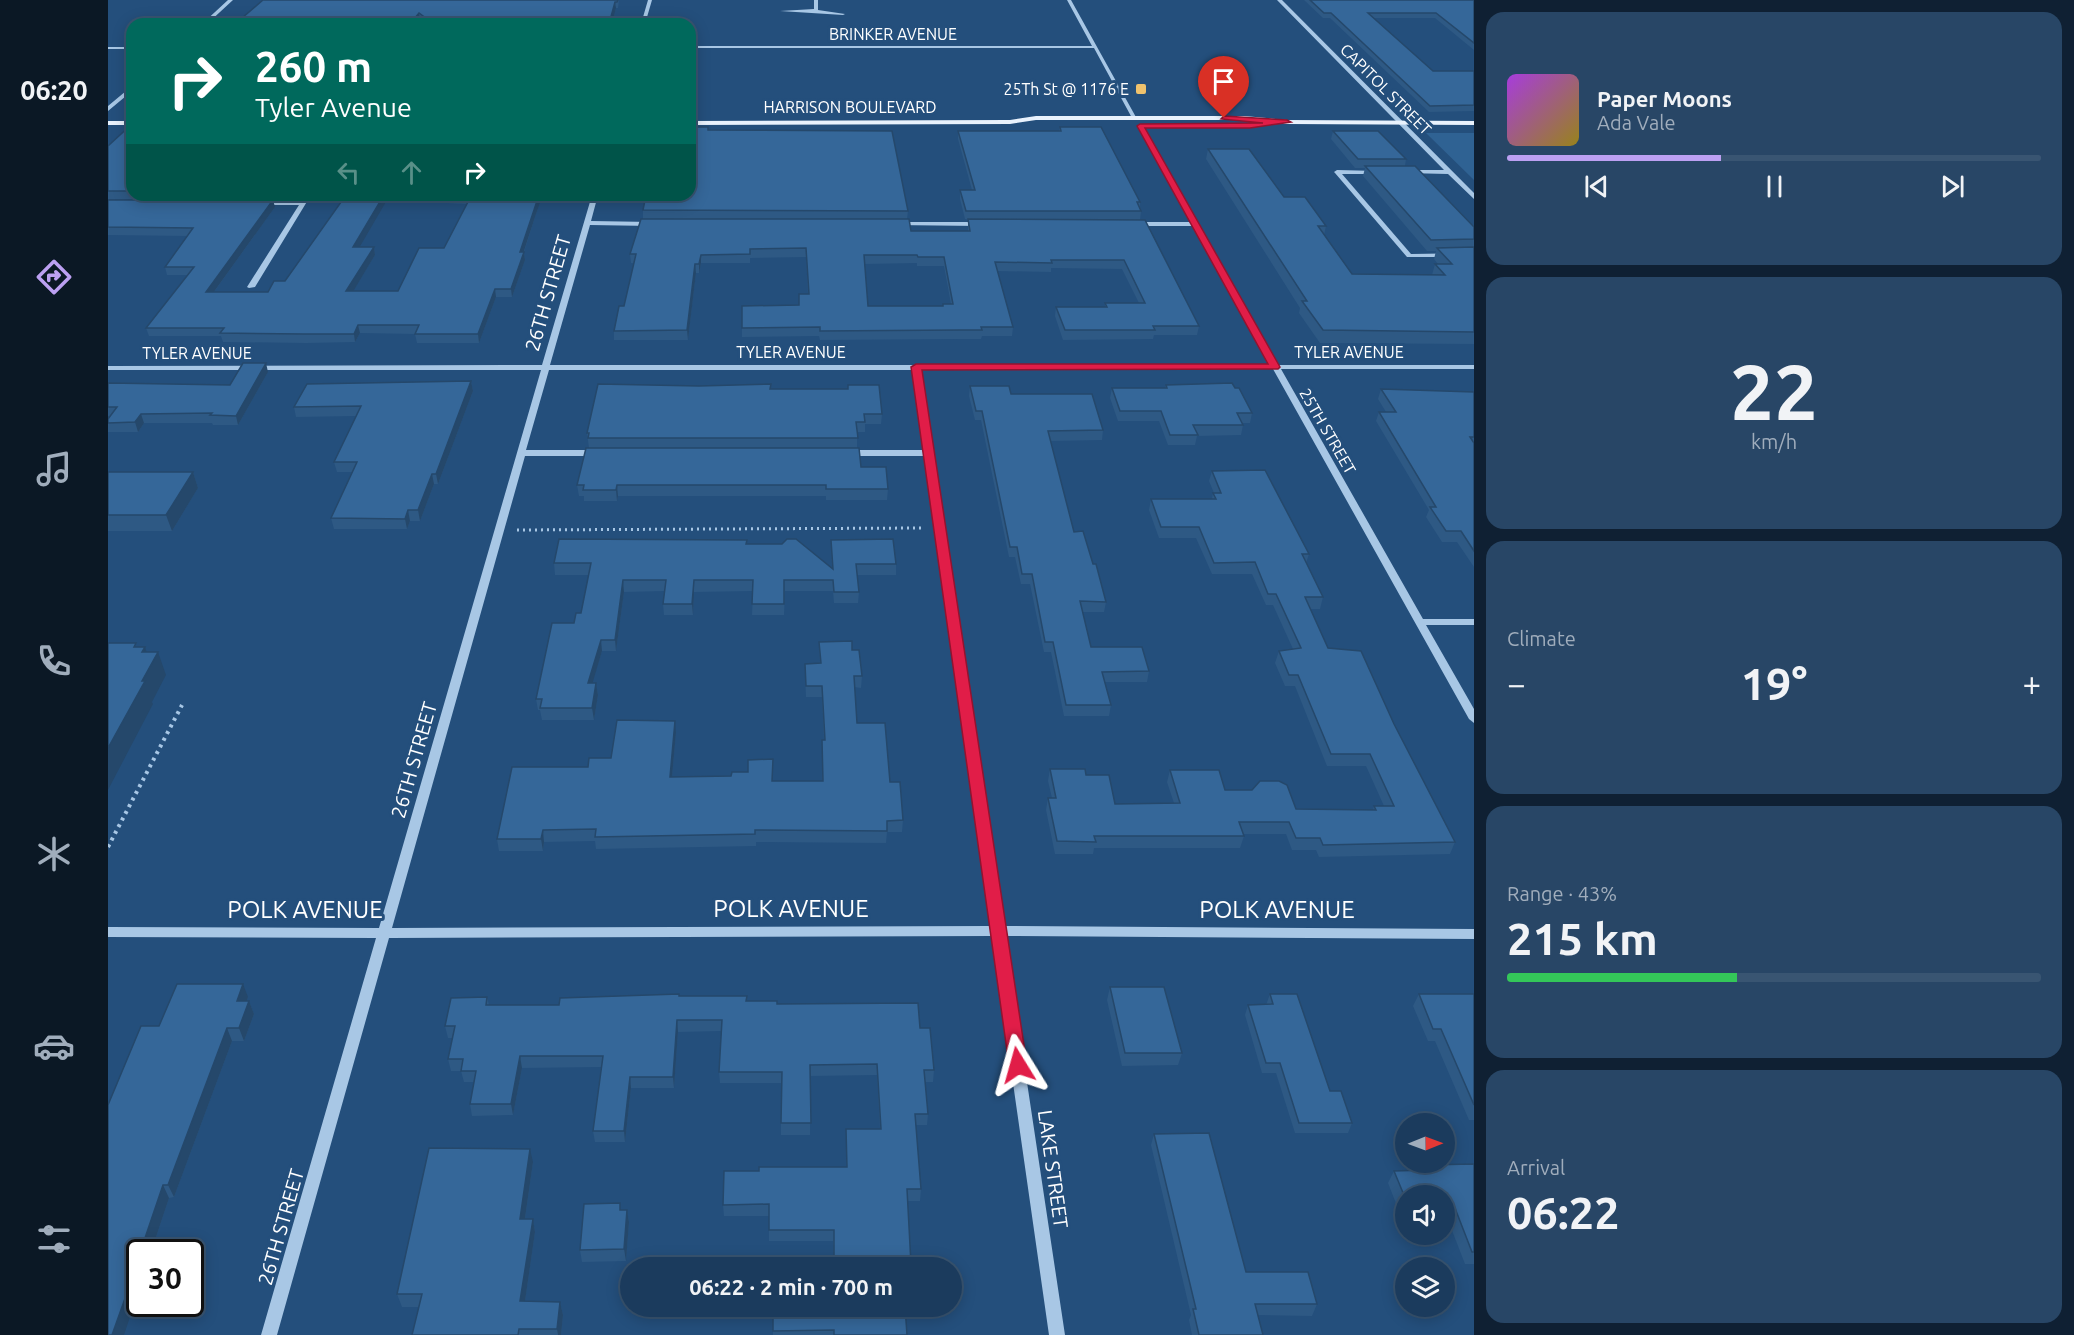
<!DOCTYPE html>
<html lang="en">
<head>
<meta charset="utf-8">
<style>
	:root { --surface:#1b3b5d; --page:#284666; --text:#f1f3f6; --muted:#a0adbc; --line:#395572; --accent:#bca0f2 }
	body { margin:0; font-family:Ubuntu,sans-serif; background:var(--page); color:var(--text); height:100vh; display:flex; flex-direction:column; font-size:22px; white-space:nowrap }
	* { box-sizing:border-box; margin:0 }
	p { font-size:20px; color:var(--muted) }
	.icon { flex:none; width:33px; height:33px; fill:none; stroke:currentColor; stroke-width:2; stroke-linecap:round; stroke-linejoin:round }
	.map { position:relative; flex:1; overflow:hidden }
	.drawer { display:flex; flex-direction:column; gap:12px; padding:12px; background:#0f2033; width:600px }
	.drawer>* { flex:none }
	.guide { position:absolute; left:18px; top:18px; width:570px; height:183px; border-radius:18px; box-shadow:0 3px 15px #0003,0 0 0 2px var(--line); background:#00695c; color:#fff; overflow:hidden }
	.needle { width:39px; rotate:89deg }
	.controls { position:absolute; left:1287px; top:1113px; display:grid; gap:12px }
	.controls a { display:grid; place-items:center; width:60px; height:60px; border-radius:50%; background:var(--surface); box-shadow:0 3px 15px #0003,0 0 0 2px var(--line); font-size:30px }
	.speed { position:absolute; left:18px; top:1239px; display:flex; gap:12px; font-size:30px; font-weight:700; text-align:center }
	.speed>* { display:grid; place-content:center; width:78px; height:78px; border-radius:50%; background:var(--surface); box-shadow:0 3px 15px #0003,0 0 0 2px var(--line); line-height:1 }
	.speed .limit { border:3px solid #111; border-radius:9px; background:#fff; color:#111 }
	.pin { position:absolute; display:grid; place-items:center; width:51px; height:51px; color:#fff; margin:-62px -26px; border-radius:50% 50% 50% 0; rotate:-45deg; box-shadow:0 0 6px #0007 }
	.pin .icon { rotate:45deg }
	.me { position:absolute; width:66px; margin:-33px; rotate:352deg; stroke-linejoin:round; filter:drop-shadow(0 0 4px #0008) }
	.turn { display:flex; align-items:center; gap:21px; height:126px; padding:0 30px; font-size:27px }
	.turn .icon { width:78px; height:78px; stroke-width:2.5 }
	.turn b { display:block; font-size:42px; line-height:51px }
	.lanes { display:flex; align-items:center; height:57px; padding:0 30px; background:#0003; justify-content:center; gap:30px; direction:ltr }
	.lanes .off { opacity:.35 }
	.big { font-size:45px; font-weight:600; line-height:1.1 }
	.drawer .card { flex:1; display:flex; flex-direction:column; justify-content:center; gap:9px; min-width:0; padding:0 21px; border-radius:18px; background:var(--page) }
	.drawer .dial { align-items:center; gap:0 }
	.dial b { font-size:78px; line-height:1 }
	.song { display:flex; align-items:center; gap:18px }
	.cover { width:72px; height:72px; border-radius:9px; background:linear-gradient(135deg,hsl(280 70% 55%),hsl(50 70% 35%)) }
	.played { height:6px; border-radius:3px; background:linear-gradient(90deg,var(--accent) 40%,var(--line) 40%) }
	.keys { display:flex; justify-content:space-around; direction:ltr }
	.heat { display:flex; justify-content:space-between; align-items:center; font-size:33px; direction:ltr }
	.charge { height:9px; border-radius:4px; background:linear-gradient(90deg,#34c759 43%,var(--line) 0) }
	.trip { position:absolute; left:512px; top:1257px; width:342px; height:60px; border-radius:30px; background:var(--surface); box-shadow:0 3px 15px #0003,0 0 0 2px var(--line); font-weight:600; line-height:60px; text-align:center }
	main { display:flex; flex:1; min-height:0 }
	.menu { display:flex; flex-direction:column; width:108px; justify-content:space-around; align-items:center; background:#0b1825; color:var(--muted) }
	.menu .icon { width:42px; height:42px }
	.menu .on { color:var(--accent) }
	.menu b { font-size:27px; color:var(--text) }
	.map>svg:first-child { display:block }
</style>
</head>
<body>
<main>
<nav class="menu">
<b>06:20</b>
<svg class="icon on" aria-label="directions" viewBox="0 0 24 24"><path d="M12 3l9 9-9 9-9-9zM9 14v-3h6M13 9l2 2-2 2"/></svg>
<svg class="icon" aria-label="music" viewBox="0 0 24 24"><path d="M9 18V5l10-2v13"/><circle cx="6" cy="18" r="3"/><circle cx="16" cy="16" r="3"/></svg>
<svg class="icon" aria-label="phone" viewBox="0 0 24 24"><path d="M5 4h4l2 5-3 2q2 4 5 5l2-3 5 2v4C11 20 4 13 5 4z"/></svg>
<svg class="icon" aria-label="climate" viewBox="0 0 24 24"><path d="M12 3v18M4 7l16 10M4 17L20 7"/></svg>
<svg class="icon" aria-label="car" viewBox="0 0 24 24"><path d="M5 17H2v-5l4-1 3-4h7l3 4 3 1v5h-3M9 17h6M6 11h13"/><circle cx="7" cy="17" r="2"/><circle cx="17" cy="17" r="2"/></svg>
<svg class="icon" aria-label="filters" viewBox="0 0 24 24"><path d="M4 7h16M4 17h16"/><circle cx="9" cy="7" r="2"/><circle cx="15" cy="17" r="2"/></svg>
</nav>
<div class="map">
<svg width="1366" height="1335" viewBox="0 0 1366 1335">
	<rect width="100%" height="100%" fill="#244f7c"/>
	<path fill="#2f6293" d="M1318,133H1366V180Z"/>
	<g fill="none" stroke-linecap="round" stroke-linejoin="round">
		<path stroke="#a8c7e5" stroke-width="3" stroke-dasharray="2 4" stroke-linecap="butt" d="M409,530L813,528"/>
		<path stroke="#a8c7e5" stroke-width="4" stroke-dasharray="3 4.5" stroke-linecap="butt" d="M0,847L74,705"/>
		<path fill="#a8c7e5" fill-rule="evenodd" d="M120,0H125L99,24H94Z
			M540,0H544L537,24H533Z
			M706,0H710V10L737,14L735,15L672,11L706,9Z
			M959,0H963L1029,119L1024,118L986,48H582V46H984Z
			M1169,0H1174L1366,193V199L1340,174L1297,173L1296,172L1299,170H1336Z
			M0,47H24V49H0Z
			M24,86V91L0,111V106Z
			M1032,124L1035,126L1170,365H1366V369H1173L1315,619H1366V625H1318L1366,709V723L1361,719L1165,369L812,370L896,926L1366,929V939L897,936L957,1335H941L884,936L281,938L169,1335H153L268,938L0,937V927L271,928L433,370H0V366L434,365L484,195H490L483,221L544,222L547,224L544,226L482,225L442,365H1163L1085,226H1028L1025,224L1028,222H1083L1029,126ZM441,370H804L816,450H737L733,453L737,456H817L883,926L284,928L417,456H490L494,453L490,450H418Z
			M1229,170L1270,171L1271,172L1268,174H1234L1303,254L1366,253V257H1299L1227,173L1226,172Z
			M197,195H203L147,287L141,288L139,287L191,205H153L150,203L153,201H193Z
			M788,222H871L874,224L871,226L786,225L785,224Z"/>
		<path fill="#e9f2fd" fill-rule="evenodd" d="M928,116H1136L1179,120L1366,121V125L1179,124L1136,120H928L902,124L582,125V121L902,120Z
			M0,121H24V125H0Z"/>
	</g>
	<path fill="#2e5984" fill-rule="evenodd" d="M511,0L510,8H508L504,24H318L312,20L308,24H127Z
		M1196,0H1366V50L1327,18H1265L1325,71H1366V111L1321,112L1222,18H1215Z
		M24,124V195H176L173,199H0V146Z
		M952,127L1032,202V208L1033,211L1032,220L857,219L852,199V190H864L850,139V131H951Z
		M600,130L800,211L799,219H535V210Z
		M1225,131L1298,159L1297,166L1366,227V344L1212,343L1191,313L1192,308L1098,159L1100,149L1176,197L1218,226L1216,235L1244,274L1324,275L1327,264H1330L1326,259L1328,251H1319L1255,176L1257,168H1247L1223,139Z
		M337,195H435L428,214L416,252L417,260L404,297H388L371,343H309L307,334L252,333L247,342L198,343L115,342L113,336H41L38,328L79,275H59L57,267L79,236L0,235V200L167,207L106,292H160L177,281L251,247H266L267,255L245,291H290L336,248L359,204L338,203Z
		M860,219L1037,220L1091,326L1089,335H1046L1045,339L955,340L947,316L948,307H997V303H1031L1014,269L943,268V272L889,271L905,327L904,336H874L873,339H851L712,340L711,336L634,337V306L691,305L700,294L698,257L642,258V263H593L591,273H588L580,340H506V331L516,306L526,263H523L522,254L803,231H860ZM809,263V266H836L843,304H835L834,306H760L757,264Z
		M160,372L130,425H105L104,423H36L30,432H0V419L2,416H0V383L122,385Z
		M363,381L365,391L330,484H326L312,521H302L299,529H226L223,518L245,472H229L226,462L248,416L188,417L186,407Z
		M1058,385L1127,388L1144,413L1142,423H1134L1135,425L1133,435L1089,436L1087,445H1060L1051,421H1010L1002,398L1004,388H1057Z
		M862,386L903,394L995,430L994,440L943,441L966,532L985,564L998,602L996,612H974L983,647L1041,671L1039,682H997L1003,705L1001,716H956L943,652H936L922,584H913L907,557H901L873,420H867L861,396Z
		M663,389L774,414L773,424H757V432H749V448L753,467L780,489L779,500H718V496H510L509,501H476V496H471L469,485L481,448L479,433Z
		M1273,389L1366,392V567L1349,542H1334L1318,517L1321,510L1268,421L1271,412H1278L1270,399Z
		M1104,471L1201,554L1198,563L1215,597L1212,609H1202L1220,648L1286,724L1347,842L1342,854L1211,857L1208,850H1184L1178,834H1135L1136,836L1132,848H986L985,854H947L938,810L940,798H944L940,781L942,769L978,775L1007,804L1066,803L1059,782L1062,770L1117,790L1188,809L1265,810L1266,806H1276L1258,766H1219L1187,686H1177L1167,663L1171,651L1185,649L1165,605H1158L1144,574H1104L1088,538H1051L1041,510L1043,499H1104L1105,493H1106L1101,481Z
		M0,472H85L90,488L64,531H0Z
		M723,540L788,564V575H749L751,592L750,603H726L725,591H677L676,615H644L645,591L586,592L585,615H556L555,604L557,591L516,592L508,651H494L484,683H488L490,695L486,720H434L432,710H430L428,699L466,623L473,613L481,575H447L446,563L639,544L724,568Z
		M711,642L744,650L754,676L753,688L746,687L749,723L782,782L795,820L794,832H779L778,843L648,842V846L488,849L487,841L436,842L435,851H391L389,839L480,767L568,733L564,777L665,781H714V740H716L714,697H698L697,675V664L712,663Z
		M1002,987L1074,1053L1070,1065L1014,1066L999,1000Z
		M1162,994L1222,1091L1244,1123L1240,1133H1187L1168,1073H1154L1137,1015L1140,1005H1158Z
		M1311,994H1366V1120H1361L1327,1041H1320L1305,1006Z
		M571,996H639V1001L669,1004L812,1028L826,1070L825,1082H817L820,1114L819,1125H808L813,1189L812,1201H799L802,1268H726L725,1241H661V1216H616L615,1205L651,1171L738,1167V1129H772L769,1075L702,1076V1135H673V1083H612L611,1072L613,1031L570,1032L566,1088H523L517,1142H487L485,1131L493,1067L414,1068L405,1115L364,1116L362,1104L366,1082H356L353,1071H343L340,1059L344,1038H340L337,1026L379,997L381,1005H451Z
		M140,997L138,1001H141L146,1014L136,1041H124L66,1197L61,1198L47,1240L52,1250L51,1252H32V1302H27L0,1335L51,1026Z
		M1046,1134L1138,1272L1209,1304L1204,1316L1150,1315L1155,1335H1084L1081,1320L1083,1315L1043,1145Z
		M425,1162L417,1219H425L427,1232L417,1301L452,1302L455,1315L453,1335H304L311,1307H294L289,1294Z
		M1366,1164V1264H1357L1338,1215H1336V1196H1298V1216H1293L1280,1183L1286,1171L1312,1170L1315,1165Z
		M513,1210H519L521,1222L518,1261L474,1262L472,1250Z
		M665,1306L799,1335H665Z"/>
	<path fill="#25486b" d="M507,2L508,8L504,24H501Z
		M311,13L312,20L308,24H302Z
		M276,195H282L247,255L245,247Z
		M431,195H435L428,214L413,260L412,252Z
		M165,200L167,207L100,300L98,292Z
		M266,247L267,255L240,300L238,291Z
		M416,252L417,260L404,297L403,289Z
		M593,255V263L591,273V264Z
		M587,264L588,273L580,340L579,330Z
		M387,289L388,297L371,343L370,334Z
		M250,325L252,333L247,342L246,334Z
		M158,363L160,372L130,425L128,416Z
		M363,381L365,391L330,484L328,474Z
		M33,414L36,423L30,432L27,422Z
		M85,472L90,488L64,531L58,515Z
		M324,474L326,484L312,521L310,510Z
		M509,485L510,496L509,501L508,490Z
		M300,510L302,521L299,529L297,519Z
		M515,580L516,592L508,651L507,640Z
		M586,580V592L585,615L584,604Z
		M493,640L494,651L481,695L480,683Z
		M37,647L43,665L50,652L58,675L44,702L45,704L0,790V748Z
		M488,683L490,695L486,720L484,708Z
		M567,721L568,733L563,788L562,777Z
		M435,830L436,842L435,851L433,839Z
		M135,984L140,997L134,1014L129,1001Z
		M141,1001L146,1014L136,1041L131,1028Z
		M569,1020L570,1032L566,1088L565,1077Z
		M119,1028L124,1041L66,1197L60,1185Z
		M412,1056L414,1068L405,1115L403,1104Z
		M522,1077L523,1088L517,1142L516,1131Z
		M422,1149L425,1162L415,1232L412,1219Z
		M55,1185L61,1198L47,1240L52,1250L51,1252H40L37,1238Z
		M519,1210L521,1222L518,1261L516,1249Z
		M425,1219L427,1232L415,1315L412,1301Z
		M32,1275V1299L26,1290Z
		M20,1290L27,1302L16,1335H4Z
		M452,1302L455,1315L453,1335H450L449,1329Z"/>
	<path fill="#356799" stroke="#25486b" stroke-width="1.5" fill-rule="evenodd" d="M155,0H510L509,2H507L501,24H326L311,13L302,24H127Z
		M1202,0H1366V43L1328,13H1260L1325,71H1366V105L1322,106L1223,13H1216Z
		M24,124V191H0V146Z
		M582,127H600V130L784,131L800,211L535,210L538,195H582Z
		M952,127H993L1032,202H1029L1033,211H858L852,190H867L850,131H953Z
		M1225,131H1270L1298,159H1250Z
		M1100,149H1141L1176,197H1197L1218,226H1210L1244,274L1337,275L1327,264H1344L1329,248L1366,247V332L1215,330L1194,301H1199Z
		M1257,166H1307L1366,227V239L1323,240Z
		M238,195H276L245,247H266L238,291H290L311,248H336L363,196L337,195H431L412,252H416L403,289H387L370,334H307L311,325H250L246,334H196L112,333L116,328H38L86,267H57L85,228L0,227V200H165L98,292H160L166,281H177Z
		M533,219H801L803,231H862L860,219L1037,220L1091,326H1045L1047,330H957L948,307H999L997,303H1037L1016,260H943L944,263L887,262L905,327H873L874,330H852L712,331V327L634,328V306L691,305V294H701L698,248L642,249V254L593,255L591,264H587L579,330L506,331L511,306H516L528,254H522ZM756,255H809L810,257H836L845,304H835V306H760Z
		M135,363H158L128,416L102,415L104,413L33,414L27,422L0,423V419L9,407H0V383L122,385Z
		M363,381L328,474H324L310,510H300L297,519L223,518L249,462H226L253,406L186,407L199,384Z
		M1124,383L1127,388H1131L1144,413H1129L1135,425H1085L1090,435H1062L1053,411H1012L1004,388H1059L1058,385Z
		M490,384L591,386L663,384L662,389H740V385H771L774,414H756L757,422H748L750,438H480L481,433H479Z
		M862,386H901L903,394H984L995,430L940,431L966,532L975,531L985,564H988L998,602L972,601L983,647H1034L1041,671L994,672L1003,705H958L945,642H937L924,574H914L909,547H902L874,411H868Z
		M1273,389L1366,392V437H1362L1366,443V551L1353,531H1338L1322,507H1328L1271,412H1288Z
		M478,448H751L753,467H778L780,489H718V485H509L508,490H475L476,485H469Z
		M1157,470L1201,554H1194L1215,597H1197L1220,648L1253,651L1286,724L1347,842L1215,845L1212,838H1188L1181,822H1131L1136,836H986L988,842L949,841L940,798H948L942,769H977L978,775H1001L1007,804L1072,803L1062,770H1111L1117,790H1144L1152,781H1171L1179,785L1188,809L1268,810L1266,806H1286L1262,754H1223L1190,675H1181L1171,651L1193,648L1168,594H1160L1147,562L1106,563L1091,527H1053L1043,499H1108L1105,493H1113L1104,471Z
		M0,472H85L58,515H0Z
		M451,539L639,540L638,544H674L679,539H688L725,569L723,540L785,539L788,564H748L751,592H726L725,580H676V604H644L645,580H586L584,604H555L558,580H515L507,640H493L480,683H488L484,708H432L434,699H428L444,623H466L468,613H473L483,563H446Z
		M744,641V650H751L754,676H746L749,723H777L782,782H792L795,820L779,821V831L647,830V834L487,837L488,829L435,830L433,839H389L404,767H480L481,758H503L509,720L567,721L562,777L623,776L624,772H640V760L665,759L664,781H715L714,740H717L714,686H698L697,664L713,663L711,642Z
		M0,643H28L26,647H37L34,652H50L34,681H37L0,748Z
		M69,984H135L129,1001H141L131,1028H119L60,1185H55L37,1238H45L40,1252H32V1275L26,1290H20L4,1335H0V1105L33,1026H51Z
		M1002,987H1056L1074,1053H1017Z
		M571,994V996H639L638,1001H669V1004L810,1003L812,1028H822L826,1070H816L820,1114H807L813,1189H799L803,1264H795V1268H726V1230H661V1204L615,1205L616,1171H651V1167H739L738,1129H773L769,1064L702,1065L703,1123H673L674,1072H611L614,1020H569L565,1077H522L516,1131H485L495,1056H412L403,1104H362L368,1071H353L355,1059H340L347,1026H337L343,998L379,997L378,1005H451L452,998Z
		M1162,994H1189L1222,1091H1233L1244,1123H1191L1172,1063H1158L1140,1005L1165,1004Z
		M1311,994H1366V1105L1333,1029H1325Z
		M1101,1133L1138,1272H1200L1209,1304H1147L1155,1335H1091L1085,1309H1088L1046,1134Z
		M321,1148L422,1149L412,1219H425L412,1301L452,1302L449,1329H411L410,1335H304L314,1294H289Z
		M1366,1164V1252H1364L1345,1203H1336V1196H1298V1200L1286,1171L1317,1170L1315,1165Z
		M512,1203V1210H519L516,1249L472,1250L476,1204Z
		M665,1306H797L799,1335H726V1330L665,1331Z"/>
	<path fill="#e11d48" stroke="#92132f" stroke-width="1.5" d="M1116,116L1179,120L1183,122L1142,128H1037L1172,367L1170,369L814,370L919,1065L917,1071L910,1073L904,1071L901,1065L803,367L808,364H1160L1029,126L1032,124L1155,123L1113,119Z"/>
	<rect fill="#efc26d" stroke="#244f7c" stroke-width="2" x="1027" y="83" width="12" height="12" rx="3"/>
	<g text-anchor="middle" stroke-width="6" stroke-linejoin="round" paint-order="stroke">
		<g font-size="16" fill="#fff" stroke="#244f7c">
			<text x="785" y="40">BRINKER AVENUE</text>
			<text transform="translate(1278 89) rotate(45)" y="6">CAPITOL STREET</text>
			<text x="742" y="113">HARRISON BOULEVARD</text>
			<text x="683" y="358">TYLER AVENUE</text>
			<text x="1241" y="358">TYLER AVENUE</text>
			<text x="89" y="359">TYLER AVENUE</text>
			<text transform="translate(1220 431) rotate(60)" y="6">25TH STREET</text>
		</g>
		<g font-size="16" fill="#fff" stroke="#244f7c" text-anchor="end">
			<text x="1021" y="95">25Th St @ 1176 E</text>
		</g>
		<g font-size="20" fill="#fff" stroke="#244f7c">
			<text transform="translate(440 293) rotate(-74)" y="7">26TH STREET</text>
			<text transform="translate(306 760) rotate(-74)" y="7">26TH STREET</text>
			<text transform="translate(945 1169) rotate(82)" y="7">LAKE STREET</text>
			<text transform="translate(173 1227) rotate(-74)" y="7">26TH STREET</text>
		</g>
		<g font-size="24" fill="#fff" stroke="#244f7c">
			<text x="683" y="917">POLK AVENUE</text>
			<text x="197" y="918">POLK AVENUE</text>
			<text x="1169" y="918">POLK AVENUE</text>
		</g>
	</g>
</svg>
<div class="controls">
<a><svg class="needle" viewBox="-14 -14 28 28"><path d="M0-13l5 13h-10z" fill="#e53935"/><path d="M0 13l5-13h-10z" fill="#a0adbc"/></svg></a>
<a><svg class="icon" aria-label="sound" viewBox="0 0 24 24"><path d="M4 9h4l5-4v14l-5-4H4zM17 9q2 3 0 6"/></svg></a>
<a><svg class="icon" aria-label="layers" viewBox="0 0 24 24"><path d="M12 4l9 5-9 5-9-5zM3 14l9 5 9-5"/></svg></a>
</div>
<div class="speed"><div class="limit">30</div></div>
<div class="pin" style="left:1116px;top:118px;background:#d93025"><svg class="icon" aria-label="arrive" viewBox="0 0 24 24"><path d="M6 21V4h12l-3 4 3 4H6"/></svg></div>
<svg class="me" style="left:910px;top:1065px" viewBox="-20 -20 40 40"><path d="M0-17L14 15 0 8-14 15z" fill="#e11d48" stroke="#fff" stroke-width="4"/></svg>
<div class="trip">06:22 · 2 min · 700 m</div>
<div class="guide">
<div class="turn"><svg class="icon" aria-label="right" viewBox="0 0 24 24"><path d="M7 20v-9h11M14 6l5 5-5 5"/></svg><div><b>260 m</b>Tyler Avenue</div></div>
<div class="lanes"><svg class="icon off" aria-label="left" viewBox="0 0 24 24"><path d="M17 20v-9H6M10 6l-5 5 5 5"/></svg><svg class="icon off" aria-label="ahead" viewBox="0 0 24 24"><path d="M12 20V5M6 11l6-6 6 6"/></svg><svg class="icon" aria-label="right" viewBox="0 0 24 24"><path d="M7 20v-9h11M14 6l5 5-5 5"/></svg></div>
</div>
</div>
<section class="drawer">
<div class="card">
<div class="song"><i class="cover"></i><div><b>Paper Moons</b><p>Ada Vale</p></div></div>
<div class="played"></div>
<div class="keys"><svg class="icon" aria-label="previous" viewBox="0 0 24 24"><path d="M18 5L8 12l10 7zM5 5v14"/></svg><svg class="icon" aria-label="pause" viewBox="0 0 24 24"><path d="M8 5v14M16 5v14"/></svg><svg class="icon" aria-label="next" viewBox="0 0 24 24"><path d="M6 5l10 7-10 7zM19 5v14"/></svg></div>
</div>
<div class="card dial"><b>22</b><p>km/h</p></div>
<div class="card"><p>Climate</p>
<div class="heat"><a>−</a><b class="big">19°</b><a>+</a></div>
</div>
<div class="card"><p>Range · 43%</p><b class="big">215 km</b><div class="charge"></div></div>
<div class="card"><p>Arrival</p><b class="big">06:22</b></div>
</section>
</main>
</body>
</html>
